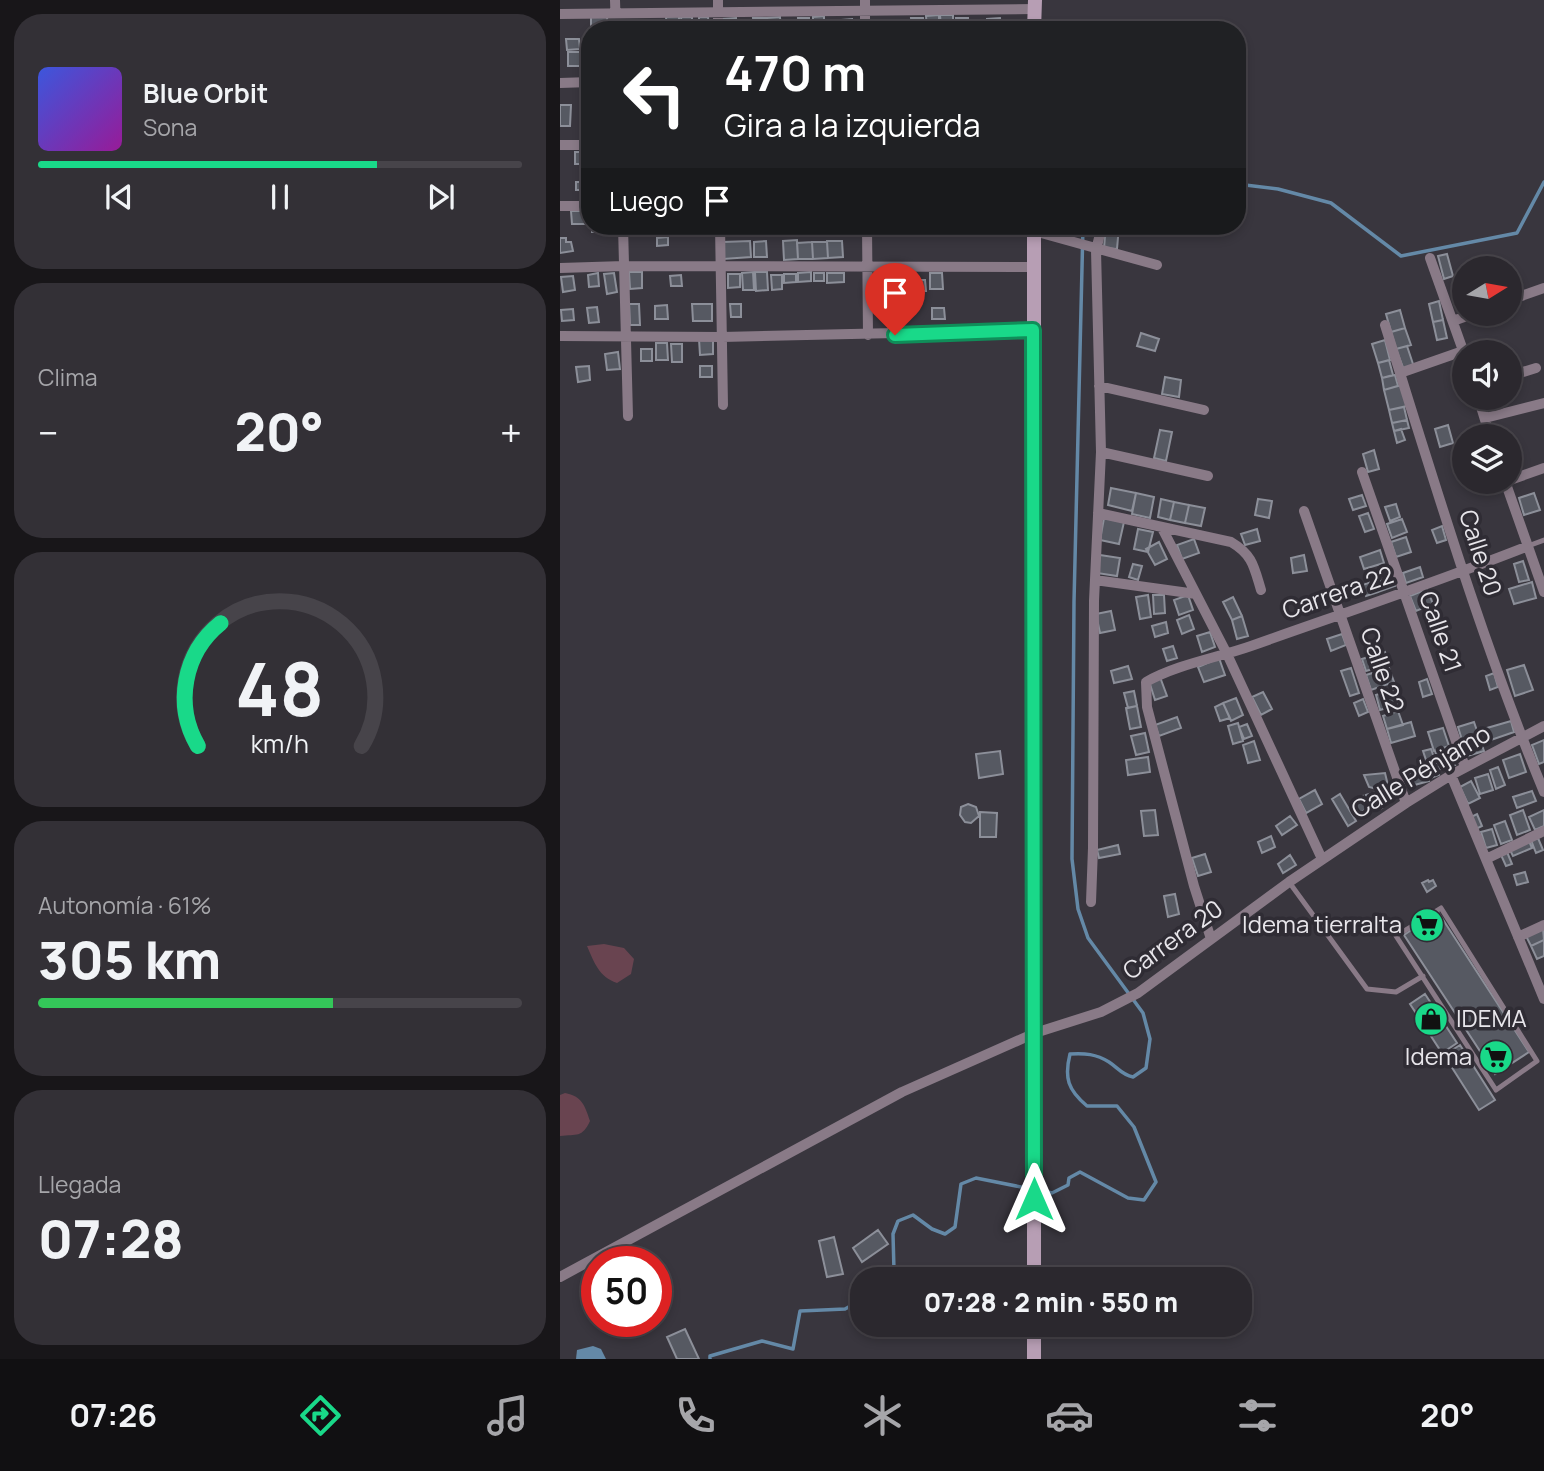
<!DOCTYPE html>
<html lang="es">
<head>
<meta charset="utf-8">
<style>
	:root { --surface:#2b282e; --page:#333036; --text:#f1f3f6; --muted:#a6a6aa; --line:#47444a; --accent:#19d989 }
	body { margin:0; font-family:Manrope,sans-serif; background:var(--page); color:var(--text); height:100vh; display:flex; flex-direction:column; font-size:26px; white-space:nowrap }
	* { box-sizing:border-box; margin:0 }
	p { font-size:23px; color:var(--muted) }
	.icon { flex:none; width:38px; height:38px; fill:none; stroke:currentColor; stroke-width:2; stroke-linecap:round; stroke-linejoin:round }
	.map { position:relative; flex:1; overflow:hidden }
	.panel { display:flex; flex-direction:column; gap:14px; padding:14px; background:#181619; width:560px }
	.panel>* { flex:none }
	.banner { position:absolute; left:21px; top:21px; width:665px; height:214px; border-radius:28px; box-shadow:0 4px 10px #0003,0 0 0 2px var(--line); background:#202124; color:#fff; overflow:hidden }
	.needle { width:46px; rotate:79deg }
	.buttons { position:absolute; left:892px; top:256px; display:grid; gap:14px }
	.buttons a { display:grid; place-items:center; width:70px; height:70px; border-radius:50%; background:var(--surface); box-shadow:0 4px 10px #0003,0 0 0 2px var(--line); font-size:35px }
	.speed { position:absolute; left:21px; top:1246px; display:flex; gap:14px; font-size:35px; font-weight:700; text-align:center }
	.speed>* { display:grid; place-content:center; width:91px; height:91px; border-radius:50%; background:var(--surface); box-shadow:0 4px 10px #0003,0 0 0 2px var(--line); line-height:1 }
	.speed .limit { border:10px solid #d22; background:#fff; color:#111 }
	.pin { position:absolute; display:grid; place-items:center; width:60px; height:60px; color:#fff; margin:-72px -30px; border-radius:50% 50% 50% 0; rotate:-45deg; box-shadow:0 0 7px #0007 }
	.pin .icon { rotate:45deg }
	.me { position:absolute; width:77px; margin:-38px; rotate:0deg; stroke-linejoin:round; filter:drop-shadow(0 0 5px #0008) }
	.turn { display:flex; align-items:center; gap:24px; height:147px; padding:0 28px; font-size:32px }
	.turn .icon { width:91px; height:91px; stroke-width:2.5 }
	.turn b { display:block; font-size:49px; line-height:60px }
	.then { display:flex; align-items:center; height:66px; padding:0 28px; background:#0003; gap:14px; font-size:26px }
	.big { font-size:52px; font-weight:800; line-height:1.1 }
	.panel .card { flex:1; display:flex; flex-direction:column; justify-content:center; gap:10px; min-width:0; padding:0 24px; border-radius:28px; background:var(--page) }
	.panel .dial { align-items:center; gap:0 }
	.dial svg { height:182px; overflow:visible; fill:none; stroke:var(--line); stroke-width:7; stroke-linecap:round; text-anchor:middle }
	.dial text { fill:var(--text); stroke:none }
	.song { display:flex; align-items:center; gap:21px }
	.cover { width:84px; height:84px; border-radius:10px; background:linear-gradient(135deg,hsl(230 70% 55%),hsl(300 70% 35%)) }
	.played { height:7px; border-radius:4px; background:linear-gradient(90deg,var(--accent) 70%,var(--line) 70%) }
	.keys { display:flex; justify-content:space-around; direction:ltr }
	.heat { display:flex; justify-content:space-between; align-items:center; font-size:38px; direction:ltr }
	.charge { height:10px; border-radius:5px; background:linear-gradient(90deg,#34c759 61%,var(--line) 0) }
	.trip { position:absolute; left:290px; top:1267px; width:402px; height:70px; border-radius:28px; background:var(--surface); box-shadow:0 4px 10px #0003,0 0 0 2px var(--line); font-weight:800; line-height:70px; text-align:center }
	.tabs { display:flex; height:112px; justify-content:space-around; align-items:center; background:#111012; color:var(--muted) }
	.tabs .icon { width:49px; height:49px }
	.tabs .active { color:var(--accent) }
	.tabs b { font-size:32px; color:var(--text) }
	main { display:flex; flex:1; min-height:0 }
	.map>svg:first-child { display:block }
</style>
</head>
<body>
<main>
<section class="panel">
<div class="card">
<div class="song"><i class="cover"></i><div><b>Blue Orbit</b><p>Sona</p></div></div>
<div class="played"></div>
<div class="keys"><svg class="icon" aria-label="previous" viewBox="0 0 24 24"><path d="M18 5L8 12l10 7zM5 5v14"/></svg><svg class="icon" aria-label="pause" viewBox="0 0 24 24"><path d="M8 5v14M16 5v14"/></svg><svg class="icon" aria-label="next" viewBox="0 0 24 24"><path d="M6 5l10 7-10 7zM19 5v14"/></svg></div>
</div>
<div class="card"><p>Clima</p>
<div class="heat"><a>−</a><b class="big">20°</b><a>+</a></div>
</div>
<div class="card dial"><svg viewBox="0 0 100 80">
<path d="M14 69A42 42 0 1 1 86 69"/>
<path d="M14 69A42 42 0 0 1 24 15" stroke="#19d989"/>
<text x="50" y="56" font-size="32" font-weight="700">48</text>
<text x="50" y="72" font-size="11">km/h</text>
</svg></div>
<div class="card"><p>Autonomía · 61%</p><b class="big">305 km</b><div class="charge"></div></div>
<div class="card"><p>Llegada</p><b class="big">07:28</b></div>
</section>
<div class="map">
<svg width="984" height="1359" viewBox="0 0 984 1359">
	<rect width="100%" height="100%" fill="#39363e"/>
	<path fill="#694450" d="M44,944L64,948L74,959L71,974L57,983C39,977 34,962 27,946Z
		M5,1093C22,1096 25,1106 30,1121C22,1138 17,1134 0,1136V1095Z"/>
	<path fill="#6489a7" d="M33,1346L41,1349L46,1359H16L17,1350Z"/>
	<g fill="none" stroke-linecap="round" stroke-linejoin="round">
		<path stroke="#6489a7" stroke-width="3.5" d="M677,184L718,189L771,203L841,256L957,233L984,182
			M479,1190L492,1193L508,1185L509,1178L520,1172L568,1198L584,1200L596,1182L574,1127L557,1106H527C508,1090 504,1078 510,1054C525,1053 536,1054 549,1062C558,1068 562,1075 573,1077L586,1068L590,1039L583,1013L528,938L518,909L512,859L514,602L523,226
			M326,1279L334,1271L333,1234L338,1221L353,1215L372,1229L385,1234L395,1227L401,1184L416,1178L471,1189
			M150,1359V1356L202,1341L233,1349L240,1311L285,1309L303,1299"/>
	</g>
	<path fill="#565962" stroke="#8c8f99" stroke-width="2" d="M379,15V30H367L366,16Z
		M380,15H393V26L381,27Z
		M119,16V30H107L106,17Z
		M264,16V30H253V17Z
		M31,17H47L48,30H31Z
		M121,17H132V29H122Z
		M139,17H148L149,30H139Z
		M220,17L221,30H207V18Z
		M176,18L177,30H164L163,19Z
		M193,18H206V26L194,27Z
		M238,18H249V30H239Z
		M351,18H363L364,28H352Z
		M396,18H408V26H415V30H397Z
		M440,18L441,30H427V19Z
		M292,19V30H282V20Z
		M6,39H19L20,49L7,50Z
		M8,52H21V66H8Z
		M0,105H11L10,126H0Z
		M15,152H28V164H15Z
		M16,182H24V190H16Z
		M11,211H26V224H12Z
		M32,226H53V232H32Z
		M322,226H338V229L322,230Z
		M546,226H559L557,249L544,248Z
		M108,237V245L97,246V238Z
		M0,238H6V242H11L13,251L0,253Z
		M237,240L238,259L224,260L223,241Z
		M190,241L191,257L163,259V242Z
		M206,241L207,257H194V242Z
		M267,241H282L283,257L268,258Z
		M252,242L253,259H238L237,243Z
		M252,242H267L268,258L253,259Z
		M887,254L893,276L884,279L878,256Z
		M69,272H82V288L70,289Z
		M193,272L194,290H183L182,273Z
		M195,272H207L208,290L196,291Z
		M251,272V281L238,282V273Z
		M38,273L39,286L29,287L28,275Z
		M54,273L57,292L47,294L44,274Z
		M254,273H264V281H254Z
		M267,273H284V282L267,283Z
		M370,273H382L383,289H370Z
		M168,274H180V287L168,288Z
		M224,274H236V282L224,283Z
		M121,275L122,286H111L110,276Z
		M211,275H222V289L212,290Z
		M13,276L15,290L3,292L1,277Z
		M356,280H365L366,291H357Z
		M879,301L883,320L873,322L869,304Z
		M69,304H79L80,325H70Z
		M132,304H152V321H133Z
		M170,304H181V317H171Z
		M107,305L108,319H95V306Z
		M37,307L39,322L29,323L27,308Z
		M372,308H384L385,319H372Z
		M13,309L14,320L2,321L1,310Z
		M840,310L845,328L831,332L826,314Z
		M883,320L887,338L877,340L873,322Z
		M845,328L851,345L836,349L831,332Z
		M581,333L599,339L595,351L577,346Z
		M139,339H153V354L140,355Z
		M825,340L830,360L818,363L812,344Z
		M96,343H107L108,360H96Z
		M111,344H122V362H112Z
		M847,346L854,367L844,370L836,349Z
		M81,349H92V361H81Z
		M58,352L60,369L47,370L45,354Z
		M829,360L833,375L822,378L818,363Z
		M29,366L30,380L18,382L16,367Z
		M140,366H152V377H140Z
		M835,375L838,386L824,390L822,378Z
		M605,377L621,380L619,397L602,394Z
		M841,385L847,406L829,410L824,390Z
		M844,407L847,420L832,423L829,410Z
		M847,420L849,428L834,431L832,423Z
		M888,425L893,443L880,447L875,429Z
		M841,429L845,440L837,443L834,431Z
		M600,430L612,432L606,461L594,458Z
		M814,450L819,469L808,472L803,454Z
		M551,488L576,493L572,511L548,505Z
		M576,493L594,497L590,518L572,514Z
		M974,493L980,510L964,515L959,498Z
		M802,495L806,506L793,510L789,499Z
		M601,499L614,502L610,520L598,517Z
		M698,499L712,501L709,518L695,515Z
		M614,502L629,505L625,523L610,520Z
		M836,504L840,517L830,521L825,507Z
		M629,505L645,508L641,526L625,523Z
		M808,513L814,529L805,532L799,516Z
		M544,518L564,522L559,544L540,540Z
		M842,519L847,532L832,538L827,524Z
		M882,526L886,540L877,543L872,530Z
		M578,529L593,532L588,552L574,549Z
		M697,529L700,541L685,545L681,534Z
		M846,537L851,552L836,557L831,542Z
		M634,539L639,553L622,559L617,545Z
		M599,542L607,559L595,565L586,549Z
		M820,550L824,563L804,569L800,557Z
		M540,555L560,558L557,576L537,573Z
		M744,555L747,571L733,573L731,558Z
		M963,561L969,580L959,582L954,564Z
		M573,564L582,566L578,580L569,577Z
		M860,567L863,577L846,583L843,573Z
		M832,577L835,586L818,592L815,583Z
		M815,580L818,592L806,596L803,585Z
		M972,582L976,598L954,604L949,589Z
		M867,589L873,604L856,611L850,596Z
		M588,595L591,617L580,619L576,597Z
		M593,595H604L605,613L594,614Z
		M628,595L633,610L619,615L614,600Z
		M673,597L682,616L672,620L663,602Z
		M551,611L555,630L540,633L536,614Z
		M629,615L634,629L622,634L617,620Z
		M682,616L688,636L677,639L672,620Z
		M606,622L608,633L595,637L592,626Z
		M650,632L655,647L642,652L637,636Z
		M782,634L786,645L771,651L767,639Z
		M613,646L617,658L607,661L603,649Z
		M825,652L829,664L806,671L802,659Z
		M659,658L665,675L644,682L638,667Z
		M964,665L973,690L955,696L947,670Z
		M568,666L572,679L554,683L551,671Z
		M791,668L799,693L790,696L781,671Z
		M829,668L834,682L811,690L806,675Z
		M934,673L938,687L930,690L926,676Z
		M600,677L607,696L595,700L589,681Z
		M867,679L872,694L863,697L859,682Z
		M833,690L837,705L820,710L816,695Z
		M574,691L577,706L568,708L564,693Z
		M703,692L712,709L701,715L692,697Z
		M676,698L683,715L671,721L663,703Z
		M803,699L808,712L799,716L794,703Z
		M663,703L670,718L660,721L655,707Z
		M577,706L581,727L570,729L566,708Z
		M838,711L843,725L827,729L823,716Z
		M617,717L621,728L599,736L595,725Z
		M951,721L954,732L931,740L927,728Z
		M851,722L855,736L831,743L827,729Z
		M914,722L924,751L907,756L898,727Z
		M678,723L683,741L673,744L668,726Z
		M687,724L692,736L684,739L679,727Z
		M883,728L889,746L874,751L868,732Z
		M585,733L589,752L576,755L571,736Z
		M984,740V762L979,764L972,745Z
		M694,741L700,760L688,763L683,745Z
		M889,746L895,765L880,769L875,751Z
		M871,749L876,763L868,766L863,751Z
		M440,751L443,774L419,778L416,754Z
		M960,754L966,772L949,778L943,760Z
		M588,757L590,772L568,775L566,760Z
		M877,767L879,775L871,778L869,769Z
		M938,767L945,785L936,789L930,770Z
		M866,769L869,781L851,786L847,775Z
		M825,773L831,798L821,801L817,789L809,787L804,775Z
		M928,774L933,790L920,794L915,778Z
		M911,781L920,798L908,804L900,787Z
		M755,790L762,804L746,813L739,799Z
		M972,791L976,801L957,808L953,797Z
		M816,792L822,808L811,811L806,795Z
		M780,794L796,821L788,826L772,799Z
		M803,796L810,806L798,815L791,805Z
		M408,804L416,807L419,816L411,823L405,822L400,815L401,807Z
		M595,810L598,835L584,836L581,811Z
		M963,810L970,830L957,835L950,815Z
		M984,810V826L975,830L969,817Z
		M420,812L437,813L436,837H420Z
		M917,814L922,826L916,829L911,817Z
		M730,816L737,825L722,835L716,826Z
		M945,821L952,840L941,844L934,825Z
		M932,829L937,845L926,848L921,832Z
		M711,836L715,847L702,853L698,842Z
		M978,838L983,850L976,853L971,840Z
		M969,841L972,848L953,856L950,850Z
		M558,845L560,854L539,858L537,850Z
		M947,852L952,864L946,866L941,855Z
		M645,854L651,872L638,876L632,858Z
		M730,855L736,865L723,873L718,864Z
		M965,872L968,882L957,885L954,875Z
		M868,880L869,882L873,880L876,886L867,892L862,883Z
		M615,894L619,914L608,917L604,896Z
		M878,912L969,1052L935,1074L844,935Z
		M983,928L984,940L971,946L966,936Z
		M984,940V956L977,959L971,946Z
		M865,994L897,1043L882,1053L850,1004Z
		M900,1045L935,1100L919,1110L884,1055Z
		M318,1230L328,1244L302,1262L293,1248Z
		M274,1237L283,1274L267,1277L259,1241Z
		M125,1329L139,1359H117L107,1337Z"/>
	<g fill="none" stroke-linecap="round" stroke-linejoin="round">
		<path stroke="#897a87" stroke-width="5" d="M968,546L984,540
			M729,882L807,989L836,992L863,976
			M881,908L977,1061L936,1090L836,936Z"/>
		<path stroke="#897a87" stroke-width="10" d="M55,0L56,30
			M158,0V30
			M305,0V30
			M0,14L474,9
			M0,83L30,82
			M0,145H30
			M0,206H30
			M63,226L68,416
			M160,226L163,405
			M307,226L308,335
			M474,231L597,265
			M870,258L905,356
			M0,268L64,266L474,267
			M950,300L984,288
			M893,321L915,313
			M825,325C874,481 921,640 984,792
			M0,336L162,337L473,330
			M840,373L903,351
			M950,376L976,368
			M539,386L644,410
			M918,397L930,436
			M925,418L984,403
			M541,452L648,476
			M802,472L905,767
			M950,480L984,468
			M945,481L984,592
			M744,511L846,803
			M538,513L671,542C693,555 694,567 701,590
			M602,528L667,654L762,859
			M535,580L636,594
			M891,775L984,999
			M926,859L984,831
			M531,902L533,848L534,601L541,452L536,250L542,226
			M958,937L984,925
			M651,939L634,886L587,707L586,682C618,664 657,658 691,646C784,613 877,582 968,546
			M0,1277L342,1092L475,1033L541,1012L578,993L729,882L846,803L891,775L984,726"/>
		<path stroke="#b79eb4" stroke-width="14" d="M474,30L475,0
			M474,1279V226
			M474,1359V1325"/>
	</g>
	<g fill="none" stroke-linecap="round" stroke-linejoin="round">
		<g stroke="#108d59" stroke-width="18">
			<path id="route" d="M335,335L473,330L474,1199"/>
		</g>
		<use href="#route" stroke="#19d989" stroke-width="12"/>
	</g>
	<defs>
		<g id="supermarket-disc" transform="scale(1.75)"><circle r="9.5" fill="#19d989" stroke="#2f2c34"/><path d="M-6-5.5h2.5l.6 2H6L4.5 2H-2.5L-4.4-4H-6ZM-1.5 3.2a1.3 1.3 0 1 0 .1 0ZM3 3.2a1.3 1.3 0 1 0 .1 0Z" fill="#111"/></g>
		<g id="shop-disc" transform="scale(1.75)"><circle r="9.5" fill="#19d989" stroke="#2f2c34"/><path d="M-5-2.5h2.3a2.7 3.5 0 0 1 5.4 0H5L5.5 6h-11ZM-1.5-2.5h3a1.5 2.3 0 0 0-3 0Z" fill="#111"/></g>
	</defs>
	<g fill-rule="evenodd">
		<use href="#supermarket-disc" x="867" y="925"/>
		<use href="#shop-disc" x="871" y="1019"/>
		<use href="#supermarket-disc" x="936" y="1057"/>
	</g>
	<g text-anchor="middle" stroke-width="7" stroke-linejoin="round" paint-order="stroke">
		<g font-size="24" fill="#e8e6eb" stroke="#2f2c34">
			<text transform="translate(920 553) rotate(72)" y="8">Calle 20</text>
			<text transform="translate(778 593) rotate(-19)" y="8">Carrera 22</text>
			<text transform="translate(880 632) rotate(71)" y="8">Calle 21</text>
			<text transform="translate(822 670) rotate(71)" y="8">Calle 22</text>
			<text transform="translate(861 772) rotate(-31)" y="8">Calle Pénjamo</text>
			<text transform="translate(613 940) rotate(-36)" y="8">Carrera 20</text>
		</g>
		<g font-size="24" fill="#e8e6eb" stroke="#2f2c34" text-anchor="end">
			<text x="842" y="933">Idema tierralta</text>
			<text x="896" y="1027" text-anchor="start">IDEMA</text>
			<text x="912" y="1065">Idema</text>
		</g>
	</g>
</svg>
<div class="buttons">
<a><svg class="needle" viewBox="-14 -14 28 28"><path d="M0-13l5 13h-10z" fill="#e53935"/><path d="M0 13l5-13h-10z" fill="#a6a6aa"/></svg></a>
<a><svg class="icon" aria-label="sound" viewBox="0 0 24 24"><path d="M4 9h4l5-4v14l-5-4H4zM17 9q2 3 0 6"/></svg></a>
<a><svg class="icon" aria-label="layers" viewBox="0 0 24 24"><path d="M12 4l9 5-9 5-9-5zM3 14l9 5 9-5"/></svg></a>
</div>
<div class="speed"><div class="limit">50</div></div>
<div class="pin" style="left:335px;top:335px;background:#d93025"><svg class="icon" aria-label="arrive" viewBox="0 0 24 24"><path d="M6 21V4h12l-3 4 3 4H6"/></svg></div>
<svg class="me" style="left:474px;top:1199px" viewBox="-20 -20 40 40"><path d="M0-17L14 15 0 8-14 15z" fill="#19d989" stroke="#fff" stroke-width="4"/></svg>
<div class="trip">07:28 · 2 min · 550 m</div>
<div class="banner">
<div class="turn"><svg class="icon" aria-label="left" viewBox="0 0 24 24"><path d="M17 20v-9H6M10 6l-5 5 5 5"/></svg><div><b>470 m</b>Gira a la izquierda</div></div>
<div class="then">Luego<svg class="icon" aria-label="arrive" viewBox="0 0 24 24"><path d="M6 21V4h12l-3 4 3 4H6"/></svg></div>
</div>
</div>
</main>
<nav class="tabs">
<b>07:26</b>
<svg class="icon active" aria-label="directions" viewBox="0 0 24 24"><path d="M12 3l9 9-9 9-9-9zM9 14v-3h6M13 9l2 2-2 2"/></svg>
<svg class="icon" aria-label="music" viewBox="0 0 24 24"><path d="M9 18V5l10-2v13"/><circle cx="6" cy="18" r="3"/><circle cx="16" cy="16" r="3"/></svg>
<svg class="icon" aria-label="phone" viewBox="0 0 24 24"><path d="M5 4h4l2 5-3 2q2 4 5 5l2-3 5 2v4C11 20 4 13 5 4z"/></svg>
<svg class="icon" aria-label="climate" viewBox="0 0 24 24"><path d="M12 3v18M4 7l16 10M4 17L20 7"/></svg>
<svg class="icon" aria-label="car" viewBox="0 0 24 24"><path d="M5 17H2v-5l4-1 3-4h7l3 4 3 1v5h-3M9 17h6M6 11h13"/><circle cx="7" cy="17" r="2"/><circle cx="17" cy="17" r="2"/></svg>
<svg class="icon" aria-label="filters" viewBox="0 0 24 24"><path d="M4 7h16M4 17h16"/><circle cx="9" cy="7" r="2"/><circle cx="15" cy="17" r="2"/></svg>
<b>20°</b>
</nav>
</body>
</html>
